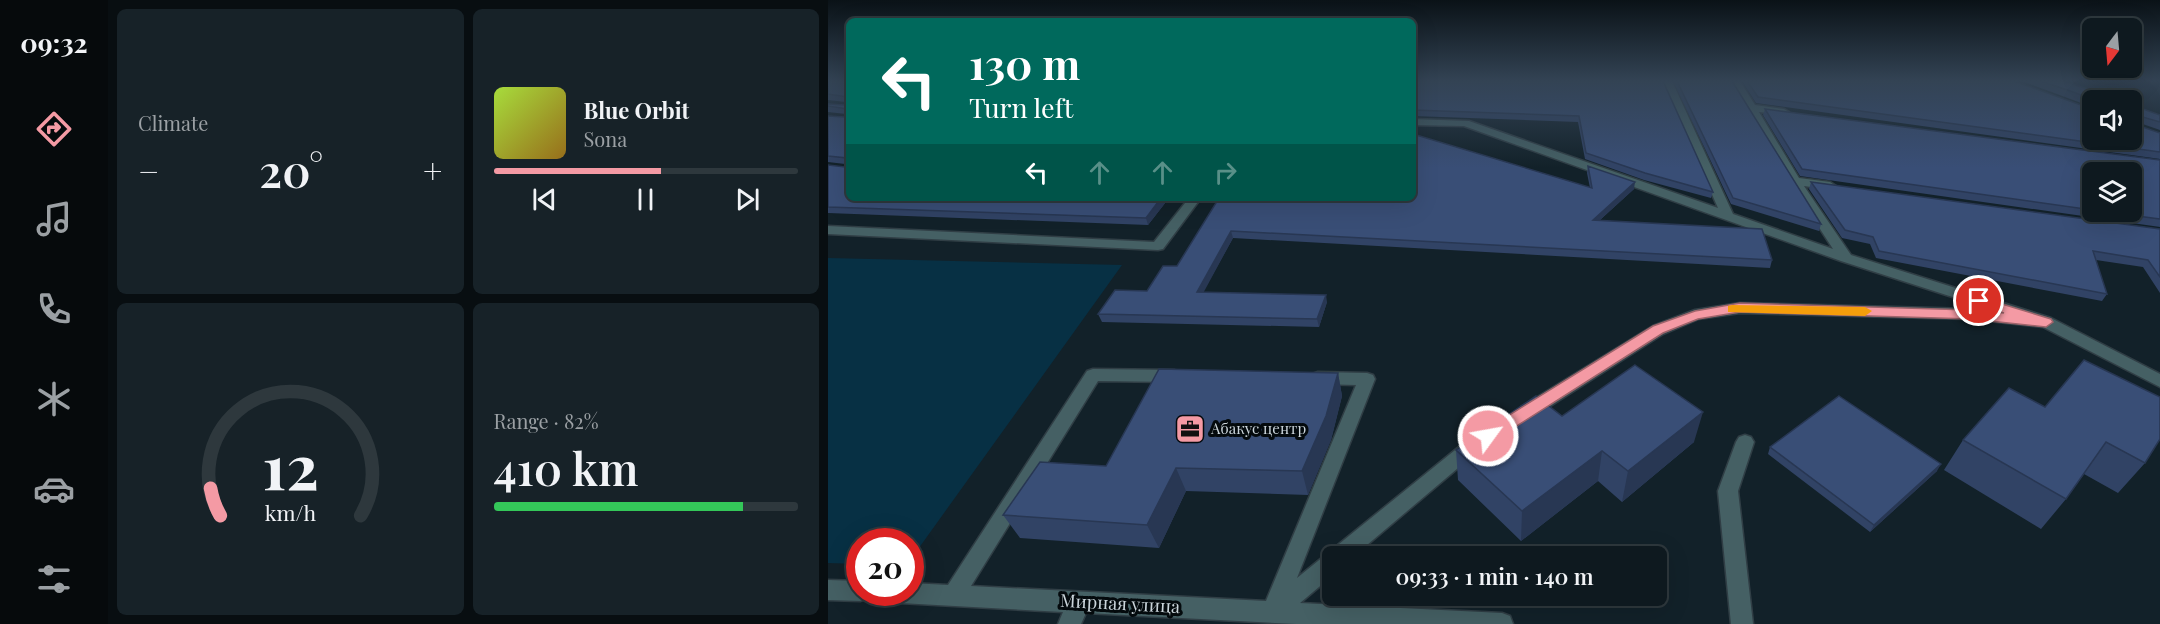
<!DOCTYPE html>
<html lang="en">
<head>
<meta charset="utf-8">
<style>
	:root { --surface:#0e191f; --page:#172228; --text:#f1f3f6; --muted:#9ba0a4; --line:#2e383d; --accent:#f49aa4 }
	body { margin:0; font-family:"Playfair Display",serif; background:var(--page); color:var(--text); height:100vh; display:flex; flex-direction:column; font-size:22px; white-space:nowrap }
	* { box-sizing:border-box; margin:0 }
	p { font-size:20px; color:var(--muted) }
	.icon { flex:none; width:33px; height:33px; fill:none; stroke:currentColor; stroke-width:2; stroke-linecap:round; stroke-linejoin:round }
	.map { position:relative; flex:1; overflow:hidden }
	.panel { display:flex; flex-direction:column; gap:9px; padding:9px; background:#080e11; width:720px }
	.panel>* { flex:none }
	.guide { position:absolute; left:18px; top:18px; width:570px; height:183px; border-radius:9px; box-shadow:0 6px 24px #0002,0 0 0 2px var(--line); background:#00695c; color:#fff; overflow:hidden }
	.needle { width:39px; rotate:196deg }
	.buttons { position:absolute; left:1254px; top:18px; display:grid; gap:12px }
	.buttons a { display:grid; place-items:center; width:60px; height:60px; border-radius:9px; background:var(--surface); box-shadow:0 6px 24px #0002,0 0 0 2px var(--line); font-size:30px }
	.speed { position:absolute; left:18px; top:528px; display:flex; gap:12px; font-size:30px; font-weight:700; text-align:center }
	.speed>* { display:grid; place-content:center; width:78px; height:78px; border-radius:50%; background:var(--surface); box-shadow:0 6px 24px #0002,0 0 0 2px var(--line); line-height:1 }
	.speed .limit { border:9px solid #d22; background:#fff; color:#111 }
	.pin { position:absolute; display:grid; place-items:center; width:51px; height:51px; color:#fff; margin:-26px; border:3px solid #fff; border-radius:50%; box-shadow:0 2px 6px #0007 }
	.me { position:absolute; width:66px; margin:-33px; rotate:58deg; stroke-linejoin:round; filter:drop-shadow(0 0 4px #0008) }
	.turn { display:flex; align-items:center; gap:21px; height:126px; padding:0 24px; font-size:27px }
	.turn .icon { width:78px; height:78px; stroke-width:2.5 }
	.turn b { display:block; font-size:42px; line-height:51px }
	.lanes { display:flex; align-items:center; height:57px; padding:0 24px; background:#0003; justify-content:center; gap:30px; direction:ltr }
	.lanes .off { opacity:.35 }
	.big { font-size:45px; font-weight:600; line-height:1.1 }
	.panel .widget { flex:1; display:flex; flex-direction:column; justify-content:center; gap:9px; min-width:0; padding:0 21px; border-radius:9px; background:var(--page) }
	.panel .dial { align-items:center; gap:0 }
	.dial svg { height:156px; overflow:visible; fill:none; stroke:var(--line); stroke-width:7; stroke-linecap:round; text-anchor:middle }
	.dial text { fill:var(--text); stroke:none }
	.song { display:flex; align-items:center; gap:18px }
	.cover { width:72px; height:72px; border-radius:9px; background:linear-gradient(135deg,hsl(80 70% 55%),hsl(40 70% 35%)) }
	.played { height:6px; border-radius:3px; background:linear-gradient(90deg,var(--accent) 55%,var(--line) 55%) }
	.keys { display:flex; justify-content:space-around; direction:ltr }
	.heat { display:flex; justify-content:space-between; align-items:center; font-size:33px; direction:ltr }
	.charge { height:9px; border-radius:4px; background:linear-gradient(90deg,#34c759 82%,var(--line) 0) }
	.panel .tiles { flex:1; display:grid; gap:9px; grid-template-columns:repeat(2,1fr) }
	.trip { position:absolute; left:494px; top:546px; width:345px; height:60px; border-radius:9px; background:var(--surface); box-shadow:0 6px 24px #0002,0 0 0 2px var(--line); font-weight:600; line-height:60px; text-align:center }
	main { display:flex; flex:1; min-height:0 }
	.tab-bar { display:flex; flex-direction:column; width:108px; justify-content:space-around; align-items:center; background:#060a0c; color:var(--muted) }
	.tab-bar .icon { width:42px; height:42px }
	.tab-bar .selected { color:var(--accent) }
	.tab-bar b { font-size:27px; color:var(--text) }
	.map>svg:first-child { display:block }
</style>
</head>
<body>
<main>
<nav class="tab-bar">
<b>09:32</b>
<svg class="icon selected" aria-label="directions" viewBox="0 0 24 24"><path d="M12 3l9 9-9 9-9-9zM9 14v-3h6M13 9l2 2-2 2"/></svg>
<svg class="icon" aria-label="music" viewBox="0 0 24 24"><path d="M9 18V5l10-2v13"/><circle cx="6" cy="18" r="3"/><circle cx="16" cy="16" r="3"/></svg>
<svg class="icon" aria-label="phone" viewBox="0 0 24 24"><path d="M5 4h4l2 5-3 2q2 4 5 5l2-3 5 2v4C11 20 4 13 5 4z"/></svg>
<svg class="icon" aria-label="climate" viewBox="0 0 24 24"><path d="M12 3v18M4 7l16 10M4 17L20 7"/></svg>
<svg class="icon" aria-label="car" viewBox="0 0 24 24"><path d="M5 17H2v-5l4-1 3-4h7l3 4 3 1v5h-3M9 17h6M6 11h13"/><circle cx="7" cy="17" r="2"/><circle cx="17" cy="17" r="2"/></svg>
<svg class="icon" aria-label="filters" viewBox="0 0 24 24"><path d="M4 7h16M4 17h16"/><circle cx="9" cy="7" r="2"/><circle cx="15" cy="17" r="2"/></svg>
</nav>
<section class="panel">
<div class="tiles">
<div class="widget"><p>Climate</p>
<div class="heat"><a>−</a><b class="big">20°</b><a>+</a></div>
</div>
<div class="widget">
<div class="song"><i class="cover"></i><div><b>Blue Orbit</b><p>Sona</p></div></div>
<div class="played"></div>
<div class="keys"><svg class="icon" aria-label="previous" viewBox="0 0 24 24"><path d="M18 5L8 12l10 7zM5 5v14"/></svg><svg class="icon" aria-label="pause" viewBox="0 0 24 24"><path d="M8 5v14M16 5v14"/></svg><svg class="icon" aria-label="next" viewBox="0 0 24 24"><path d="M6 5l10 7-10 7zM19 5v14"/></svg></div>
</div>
<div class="widget dial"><svg viewBox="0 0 100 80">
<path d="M14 69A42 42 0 1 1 86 69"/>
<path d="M14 69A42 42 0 0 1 9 55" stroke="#f49aa4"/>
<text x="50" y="56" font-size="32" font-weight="700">12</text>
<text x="50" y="72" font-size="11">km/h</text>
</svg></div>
<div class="widget"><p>Range · 82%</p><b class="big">410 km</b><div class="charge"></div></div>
</div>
</section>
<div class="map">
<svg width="1332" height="624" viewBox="0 0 1332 624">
	<rect width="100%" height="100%" fill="#122129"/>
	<path fill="#073044" d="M0,258L294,265L83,559L82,542H32L31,564L0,563Z"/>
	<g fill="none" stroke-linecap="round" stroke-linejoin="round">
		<g stroke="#303e45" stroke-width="3">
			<path id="minor" d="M834,81H844L905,214L1005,249L961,181L902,81H912L927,105L956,109L961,112L956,115L931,112L971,178L1002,182L1008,186L1002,190L976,186L1023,255L1223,318L1332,374V387L1215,327L1143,319L912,313L870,319L835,334L705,417L699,419L693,417L690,412L693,407L825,326L867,310L912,303L1143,309L1171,312L1013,261L636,126L585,125V119L641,121L890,208Z
				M361,198H373L335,249L330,250L0,234V226L326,242Z
				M265,369L346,370L352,372L354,376L352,380L346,382L270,381L143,586L438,601L528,385L490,384L484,382L482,378L484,374L490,372L539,373L545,375L547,379L469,578L637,442L643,440L649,442L652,447L649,452L526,556H504V576L472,603L674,613L682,616L685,624H468L258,613L253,624H230L235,612L54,602L46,599L43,592H82V583L120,585L259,371Z
				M917,435L923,437L926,442L910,491L925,624H903L890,491L908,442L911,437Z
				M0,580L32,581V592H42L40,598L32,601L0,600Z"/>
		</g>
		<use href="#minor" fill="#456064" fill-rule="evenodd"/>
	</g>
	<path fill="#314365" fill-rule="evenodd" d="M0,81H21V198H341L320,225L0,213V165L17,167V164L0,162V116L17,117L18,114L0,112V104L17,105L18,102L0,100Z
		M585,81H835L885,192L883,198L816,180L757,159L750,122L585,116Z
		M845,81H904L993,224L991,231L903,204Z
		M914,81H1186L1264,140L1304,105L1332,115V130L1306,121V124L1332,133V159L928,103Z
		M1194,81H1236L1292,100H1264V107Z
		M937,109L1332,160V227L972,176L935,115ZM1264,172L1304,212H1264Z
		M760,166L806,189L772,220L944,260L942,268L405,238L375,292L499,302L491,327L274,322L270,314L319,291L349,266L391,198L762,188L759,173Z
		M983,182L1332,229V293L1315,267L1268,260L1279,294L1274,301L1048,258L1042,244L1014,238L981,189Z
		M510,373L514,396L503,440L480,495L358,491L331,548L192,538L175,515L278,466Z
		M1181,388L1317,463L1290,493L1256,474L1238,499L1213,529L1116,470L1135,440Z
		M734,416L866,442L794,502L770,481L693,541L630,480L628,450Z
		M942,447L1109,471L1042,532L940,454Z"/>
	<path fill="#283753" d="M807,182L806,189L764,227L765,220Z
		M333,198H341L320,225L318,218Z
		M403,231L405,238L372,299L369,292Z
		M498,295L499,302L491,327L489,319Z
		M510,373L514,396L503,440L480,495L474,471Z
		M875,412L866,442L794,502L800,471Z
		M774,451L770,481L693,541L694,511Z
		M1113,464L1109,471L1042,532L1046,525Z
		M348,468L358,491L331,548L319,525Z"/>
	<path fill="#394e76" stroke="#283753" stroke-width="1.5" d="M0,81H21V198H333L318,218L0,207V165L17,167L19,158L0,156V116L17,117L20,109L0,106V104L17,105L20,97L0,94Z
		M585,81H835L885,192L817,173L758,153L751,116L585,110Z
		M849,81H904L993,224L905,198Z
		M919,81H1186L1264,109V140H1304V105L1332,115V122L1308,115L1306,117V124L1332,133V152L930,97Z
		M1213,81H1236L1292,100H1268Z
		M937,109L1332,160V219L1279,212H1304V172H1264V210L974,169Z
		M585,134L764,188L760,166L807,182L765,220L934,229L944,260L403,231L369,292L498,295L489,319L270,314L287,290L319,291L335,266H349L391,198H585Z
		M983,182L1332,229V277L1320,260L1265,251L1279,294L1051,251L1045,237L1017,230Z
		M1256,360L1332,397V439L1317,463L1278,442L1238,499L1135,440L1181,388L1217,407Z
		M807,365L875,412L800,471L774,451L694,511L628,450L708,396L734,416Z
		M331,369L510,373L498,416L474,471L348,468L319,525L175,515L212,462L278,466Z
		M1011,396L1113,464L1046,525L942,447Z"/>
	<linearGradient id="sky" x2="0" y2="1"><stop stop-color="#0a1217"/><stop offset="0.48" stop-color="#334354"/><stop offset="1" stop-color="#334354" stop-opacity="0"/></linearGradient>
	<rect width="1332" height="168" fill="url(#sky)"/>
	<path fill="#f49aa4" stroke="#9f646b" stroke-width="1.5" d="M1151,297L1223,319L1225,322L1218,327L1143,319L912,312L870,319L835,333L665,441L660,443L652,436L654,432L825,326L867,311L912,303L1143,310L1176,313L1147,304V298Z"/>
	<path fill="#f59e0b" d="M904,305L1037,307L1044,311L1037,316L900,312V306Z"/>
	<defs>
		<g id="office-square" transform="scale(1.5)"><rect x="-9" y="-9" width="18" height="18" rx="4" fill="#f49aa4" stroke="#040a0d"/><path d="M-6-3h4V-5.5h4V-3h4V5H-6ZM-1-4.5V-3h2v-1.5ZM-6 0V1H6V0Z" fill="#111"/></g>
	</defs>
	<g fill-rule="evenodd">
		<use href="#office-square" x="362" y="429"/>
	</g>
	<g text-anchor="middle" stroke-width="6" stroke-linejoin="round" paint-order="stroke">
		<g font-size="15" fill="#cbd5db" stroke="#040a0d" text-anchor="start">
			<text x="383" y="434">Абакус центр</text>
		</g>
		<g font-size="18" fill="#cbd5db" stroke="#040a0d">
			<text transform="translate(292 604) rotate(3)" y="6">Мирная улица</text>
		</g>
	</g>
</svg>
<div class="buttons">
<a><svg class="needle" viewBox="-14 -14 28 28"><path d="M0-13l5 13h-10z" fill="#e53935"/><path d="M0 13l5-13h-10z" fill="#9ba0a4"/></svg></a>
<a><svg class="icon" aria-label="sound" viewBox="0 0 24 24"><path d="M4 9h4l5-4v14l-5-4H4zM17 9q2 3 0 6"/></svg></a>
<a><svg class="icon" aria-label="layers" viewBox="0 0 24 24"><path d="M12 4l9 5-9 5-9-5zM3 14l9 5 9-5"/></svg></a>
</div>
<div class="speed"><div class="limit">20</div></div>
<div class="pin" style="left:1151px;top:301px;background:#d93025"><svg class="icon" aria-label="arrive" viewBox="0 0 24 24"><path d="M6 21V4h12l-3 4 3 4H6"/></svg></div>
<svg class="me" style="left:660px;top:436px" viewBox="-20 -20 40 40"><circle r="17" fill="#f49aa4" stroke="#fff" stroke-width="3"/><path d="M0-11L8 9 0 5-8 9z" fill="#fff"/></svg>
<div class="trip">09:33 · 1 min · 140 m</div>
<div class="guide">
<div class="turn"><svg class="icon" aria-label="left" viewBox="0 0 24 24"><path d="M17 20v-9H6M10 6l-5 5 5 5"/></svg><div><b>130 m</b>Turn left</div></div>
<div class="lanes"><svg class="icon" aria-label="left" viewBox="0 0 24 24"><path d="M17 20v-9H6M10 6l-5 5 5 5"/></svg><svg class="icon off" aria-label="ahead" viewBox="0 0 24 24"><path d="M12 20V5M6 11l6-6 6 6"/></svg><svg class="icon off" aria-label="ahead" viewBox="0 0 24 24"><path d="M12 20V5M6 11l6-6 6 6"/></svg><svg class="icon off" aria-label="right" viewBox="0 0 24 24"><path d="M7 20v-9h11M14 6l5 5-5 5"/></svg></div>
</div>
</div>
</main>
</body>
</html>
